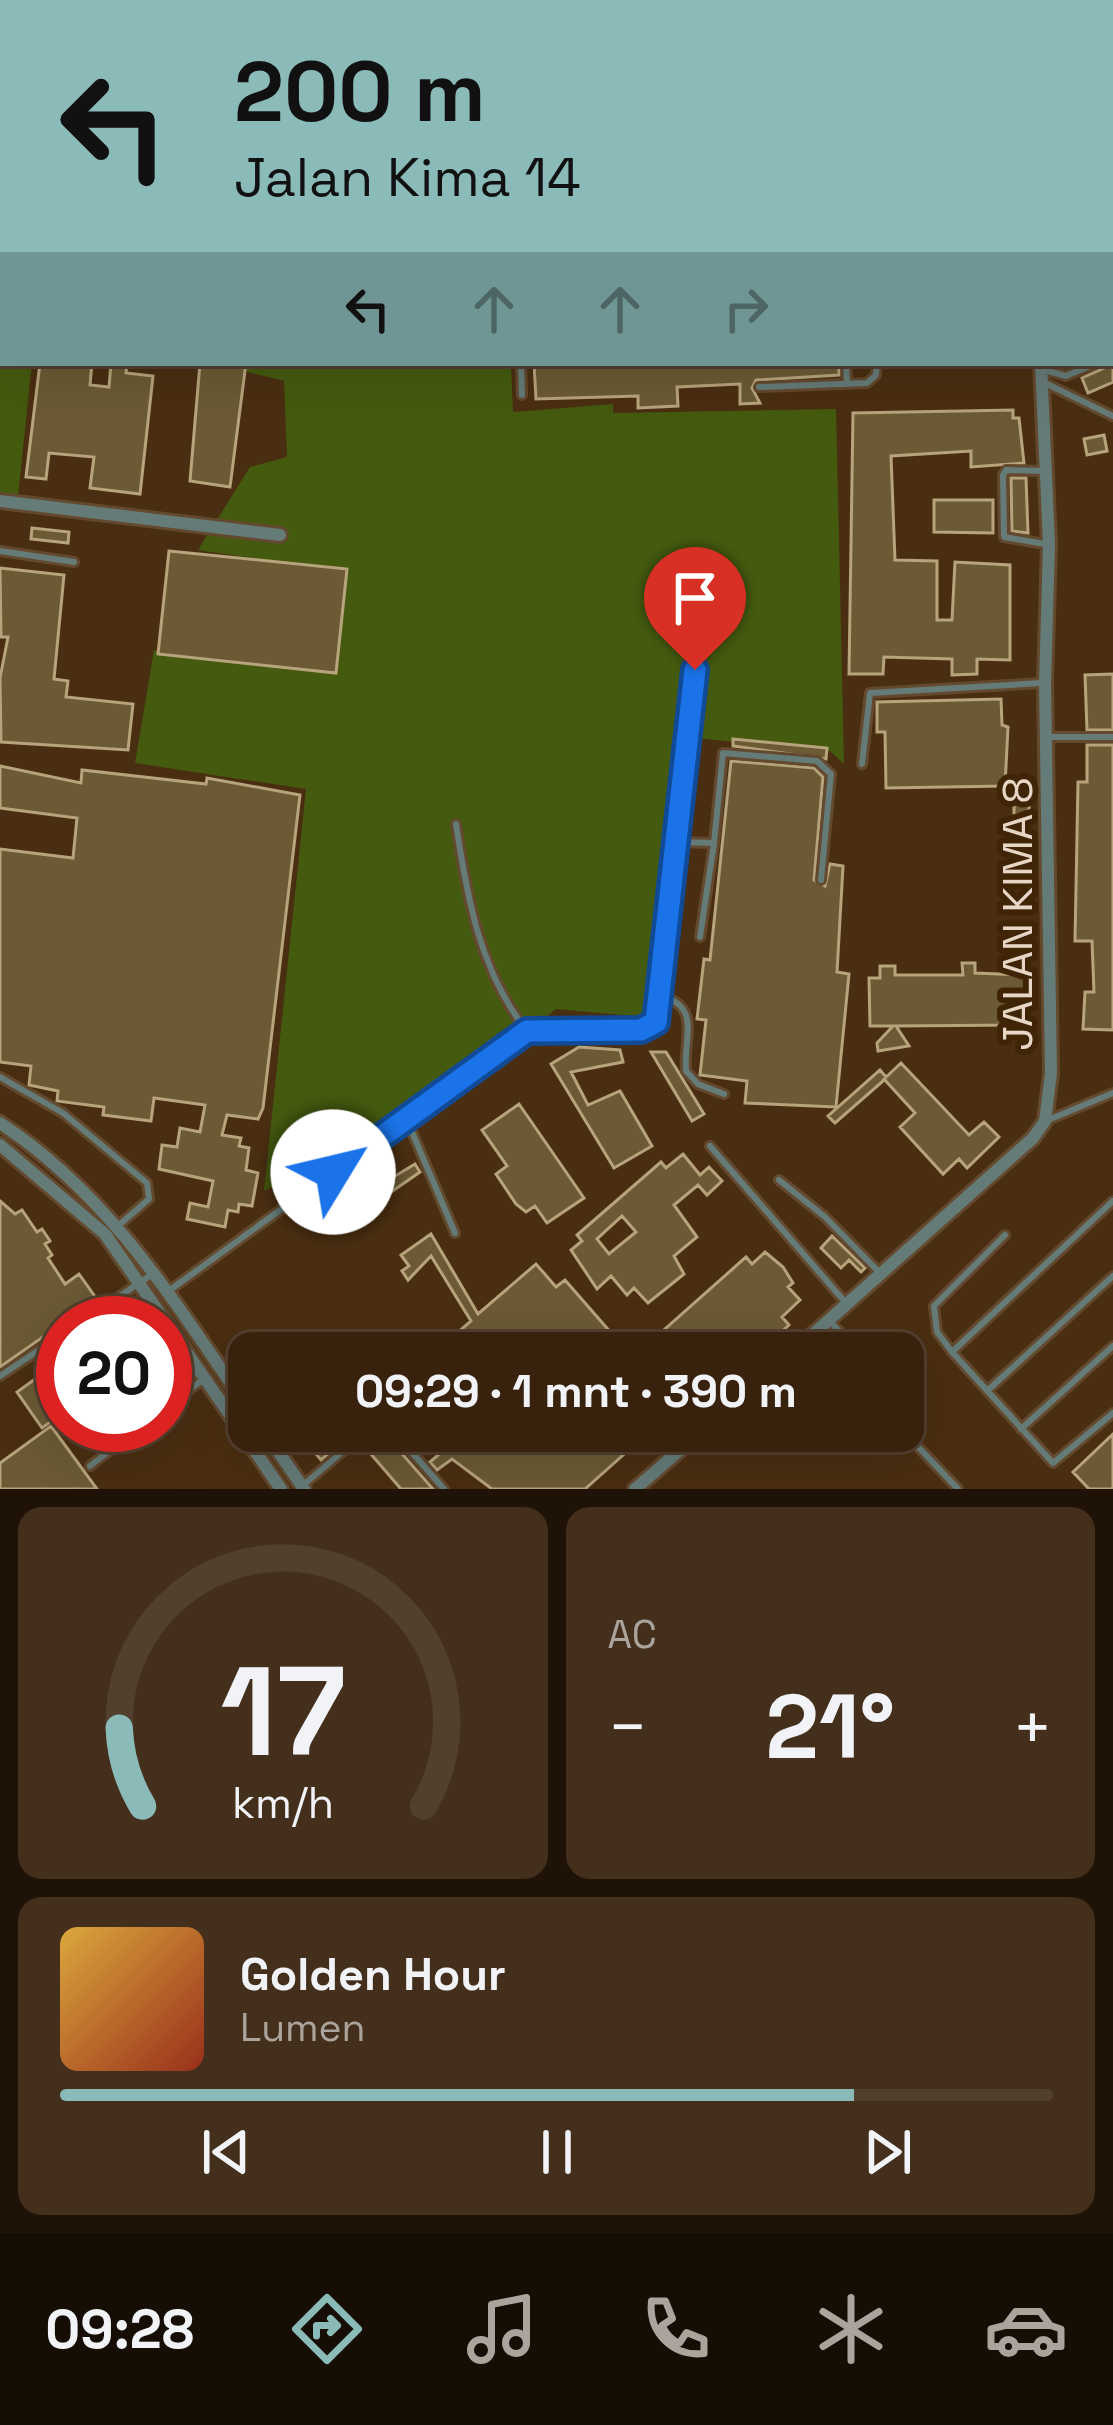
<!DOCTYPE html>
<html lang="id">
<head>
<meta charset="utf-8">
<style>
	:root { --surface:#38220d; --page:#432f1b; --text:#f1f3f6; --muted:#aba49d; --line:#523f2e; --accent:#8bbbb9 }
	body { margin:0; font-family:"Space Grotesk",sans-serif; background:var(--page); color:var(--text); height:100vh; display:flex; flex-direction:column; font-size:45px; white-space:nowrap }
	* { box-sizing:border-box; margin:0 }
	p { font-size:39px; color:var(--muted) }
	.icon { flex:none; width:66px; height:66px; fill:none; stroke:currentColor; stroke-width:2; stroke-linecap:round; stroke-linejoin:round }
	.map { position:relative; height:1489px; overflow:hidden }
	.side { display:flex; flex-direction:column; gap:18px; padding:18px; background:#1f1307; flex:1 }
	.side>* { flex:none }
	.guide { position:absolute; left:0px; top:0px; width:1113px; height:366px; box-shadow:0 12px 48px #0002,0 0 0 3px var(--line); background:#8bbbb9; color:#111; overflow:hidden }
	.speed { position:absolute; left:36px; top:1296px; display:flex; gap:24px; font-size:60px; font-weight:700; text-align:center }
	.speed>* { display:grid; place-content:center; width:156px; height:156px; border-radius:50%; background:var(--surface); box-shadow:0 12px 48px #0002,0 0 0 3px var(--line); line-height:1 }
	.speed .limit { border:18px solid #d22; background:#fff; color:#111 }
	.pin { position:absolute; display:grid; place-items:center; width:102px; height:102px; color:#fff; margin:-123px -51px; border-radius:50% 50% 50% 0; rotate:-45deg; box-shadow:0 0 12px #0007 }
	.pin .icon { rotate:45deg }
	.me { position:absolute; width:132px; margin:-66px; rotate:54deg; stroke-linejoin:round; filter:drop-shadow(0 0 9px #0008) }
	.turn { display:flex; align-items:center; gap:42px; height:252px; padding:0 36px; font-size:54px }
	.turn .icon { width:156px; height:156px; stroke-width:2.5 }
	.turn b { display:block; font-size:84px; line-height:102px }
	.lanes { display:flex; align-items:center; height:114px; padding:0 36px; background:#0003; justify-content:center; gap:60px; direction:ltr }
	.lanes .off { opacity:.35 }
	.big { font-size:90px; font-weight:600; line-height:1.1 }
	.side .widget { flex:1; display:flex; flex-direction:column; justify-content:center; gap:18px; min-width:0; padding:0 42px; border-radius:24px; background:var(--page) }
	.side .dial { align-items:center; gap:0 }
	.dial svg { height:312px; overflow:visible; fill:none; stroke:var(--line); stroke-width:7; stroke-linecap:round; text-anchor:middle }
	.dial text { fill:var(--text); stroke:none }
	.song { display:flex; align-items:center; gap:36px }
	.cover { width:144px; height:144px; border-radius:18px; background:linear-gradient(135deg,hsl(40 70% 55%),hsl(10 70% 35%)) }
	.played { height:12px; border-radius:6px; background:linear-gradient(90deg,var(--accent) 80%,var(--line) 80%) }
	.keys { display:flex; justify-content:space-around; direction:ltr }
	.heat { display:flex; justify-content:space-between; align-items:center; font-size:66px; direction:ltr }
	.side .tiles { flex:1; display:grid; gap:18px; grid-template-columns:1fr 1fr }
	.widget:last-child { grid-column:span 2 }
	.trip { position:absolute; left:228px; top:1332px; width:696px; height:120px; border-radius:24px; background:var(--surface); box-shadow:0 12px 48px #0002,0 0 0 3px var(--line); font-weight:600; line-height:120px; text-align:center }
	.tab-bar { display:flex; height:192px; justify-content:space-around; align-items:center; background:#160e05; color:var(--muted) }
	.tab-bar .icon { width:84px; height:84px }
	.tab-bar .on { color:var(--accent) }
	.tab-bar b { font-size:54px; color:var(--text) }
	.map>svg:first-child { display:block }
</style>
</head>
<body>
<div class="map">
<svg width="1113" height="1489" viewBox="0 0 1113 1489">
	<rect width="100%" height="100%" fill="#4a2e11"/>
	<path fill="#445a0f" d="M0,0H494L3,3V363H32L18,496L0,493Z
		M245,363H511L513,412L613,404V413L836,409L844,764L830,751L694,738L661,860L644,1017L556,1009L430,1109L264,1191L306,789L135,763L154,650L326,672L341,571L198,550L250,467L287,457L284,381L244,371Z"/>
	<path fill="#6b5a34" stroke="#b7a37c" stroke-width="3" fill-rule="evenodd" d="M40,363H92L90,385L109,387L111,363H127L126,373L153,376L140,494L90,488L94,457L49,453L46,479L26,477Z
		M200,363H246L230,487L190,481Z
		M534,363H839V375L756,380L752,388L760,403L740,404V384L677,387L678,406L638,408V396L536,399Z
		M1113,364V382L1088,393L1082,378Z
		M1013,410V418H1019L1024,463L971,467V451L891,456L895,560L937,561V620H952L955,562L1010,565V660L977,659V674L952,675V659L884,657L883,674H849L853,413Z
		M1104,435L1107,451L1087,455L1084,439Z
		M1011,478H1026L1028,533L1012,531Z
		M934,500H993V533L934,532Z
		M32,528L69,532L68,543L31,539Z
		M169,551L347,569L336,673L158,654Z
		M0,568L64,575L54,679L68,681L66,697L133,704L128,750L1,742L0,678L8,637H1Z
		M1113,674V730H1087L1085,675Z
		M1001,699L1002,725L1008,727L1005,786L886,788L885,732H877V702Z
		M733,739L827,748L826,759L733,746Z
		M1087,745H1113V1030L1083,1029L1085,992H1094L1092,941H1075L1078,782H1087Z
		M731,761L814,768L823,777L814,880L825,886L830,864L843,866L837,972L849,974L836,1107L745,1103L747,1081L700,1075L706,1020L697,1019L704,959L710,960Z
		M0,766L81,783L82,770L206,784L207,778L300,795L263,1108L258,1119L227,1115L222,1135L241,1138L239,1146L249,1148L246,1170L258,1173L252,1206L239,1204L238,1212L228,1210L225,1227L187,1219L190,1203L208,1207L213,1181L159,1169L162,1145L177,1147L180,1128L200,1132L205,1105L154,1098L151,1121L103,1115L104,1107L57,1101L58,1091L29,1085L31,1066L0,1062V849L73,858L77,818L0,808Z
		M1014,796H1029V814L1014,815Z
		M962,963H975V973L1027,975V1025L896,1026L909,1046L878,1051L877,1043L893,1026H870L869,978H880V966H895V975H963Z
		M579,1047L620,1050L623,1062L571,1072L588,1105L620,1091L652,1146L614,1168L551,1064Z
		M651,1052H666L704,1114L692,1121Z
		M901,1063L969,1135L984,1122L999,1137L967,1168L959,1159L943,1174L900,1127L915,1113L884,1079Z
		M880,1070L886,1077L882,1082L835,1123L828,1116Z
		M519,1104L584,1198L547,1223L535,1206L526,1212L516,1204L496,1174L507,1166L482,1130Z
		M683,1154L700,1175L709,1167L722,1181L707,1195L698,1185L674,1205L697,1237L674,1256L684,1274L648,1303L634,1288L627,1295L611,1276L597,1289L571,1250L582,1241L577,1235L661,1162L666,1168ZM622,1216L636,1232L609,1254L597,1239Z
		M415,1164L420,1172L374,1204L367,1193Z
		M0,1201L15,1214L22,1210L37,1232L42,1229L50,1241L45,1244L52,1255L48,1258L65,1284L79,1274L96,1298L73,1323H63L0,1367Z
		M431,1234L478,1314L536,1264L556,1287L565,1280L619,1342L607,1353H434L471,1321L431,1256L408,1280L402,1271L409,1266L401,1255Z
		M832,1236L865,1268L861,1272L849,1260L841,1268L821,1248Z
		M765,1252L783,1267L793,1283L788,1287L800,1300L782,1317L789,1325L758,1353H704L696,1344L684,1353H638L746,1257L752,1264Z
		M301,1334L314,1353H280L273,1344Z
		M63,1359V1413L42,1428L17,1392Z
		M51,1426L97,1489H0V1463Z
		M329,1431H355L321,1460L315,1453L334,1436Z
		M374,1431H382L433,1489H401L363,1445Z
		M427,1431H498L510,1443L524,1431L535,1442L548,1431H599L605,1437L612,1431H650L585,1489H492L452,1459L437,1470L430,1462L444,1450Z
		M1113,1434V1489H1089L1073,1472Z"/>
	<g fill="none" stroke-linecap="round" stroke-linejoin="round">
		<g stroke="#63492e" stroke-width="12">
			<path id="service" d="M827,0L829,3
				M707,3L712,0
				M1049,3L1055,0
				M1110,357L1113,356
				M521,363L522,395
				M846,363L847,382
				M1044,370L1066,376L1097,363
				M1045,383L1113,416
				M759,387L867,383L876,375L877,363
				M1044,471L1006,470L1003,475L1004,537L1045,544
				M0,551L74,562
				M1050,737H1113
				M862,764L870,693L1042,683
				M456,824C467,897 480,972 527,1031
				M676,842L714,843L723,753L817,761L831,774L821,880
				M700,937L714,843
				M661,995C702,1008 683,1037 686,1071L698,1084L724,1094
				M0,1077L63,1113L147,1183L149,1199L119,1225
				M406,1118L455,1233
				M1048,1120L1113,1093
				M710,1146L845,1302
				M779,1180L825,1217L879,1272
				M1113,1201L952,1352L1053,1463L1113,1413
				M170,1290L527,1031L641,1030L657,1023L705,584
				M829,1320L859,1353
				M80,1323L151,1275
				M952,1352L937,1332L934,1306L1005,1235
				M0,1376L63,1334
				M987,1391L1113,1276
				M165,1408L204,1379
				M1021,1429L1113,1346
				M393,1431L444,1489
				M903,1431L958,1489
				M90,1466L143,1425
				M301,1487L367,1431"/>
		</g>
		<g stroke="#63492e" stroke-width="18">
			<path id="minor" d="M880,0L882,3
				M0,501L280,535
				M0,1123C110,1195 176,1304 249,1410
				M0,1145L105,1234L281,1489
				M792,1353L1033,1138L1045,1121L1051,1073L1045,683L1049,544L1041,363
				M264,1431L304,1489
				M635,1489L702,1431"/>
		</g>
		<use href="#service" stroke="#657b78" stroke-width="6"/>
		<use href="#minor" stroke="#657b78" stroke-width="12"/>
	</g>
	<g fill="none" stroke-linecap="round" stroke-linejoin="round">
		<g stroke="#114b97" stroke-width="30">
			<path id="route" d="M333,1172L527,1031L641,1030L656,1022L695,670"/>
		</g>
		<use href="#route" stroke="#1a73e8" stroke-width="21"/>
	</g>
	<g text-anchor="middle" stroke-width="12" stroke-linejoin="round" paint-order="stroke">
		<g font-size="42" fill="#e7d6c5" stroke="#3f2405">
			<text transform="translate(1017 914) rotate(-90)" y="15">JALAN KIMA 8</text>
		</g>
	</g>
</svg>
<div class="speed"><div class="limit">20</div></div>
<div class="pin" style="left:695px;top:670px;background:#d93025"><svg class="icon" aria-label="arrive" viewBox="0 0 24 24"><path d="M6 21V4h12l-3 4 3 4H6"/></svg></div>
<svg class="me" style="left:333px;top:1172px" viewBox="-20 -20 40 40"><circle r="19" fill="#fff"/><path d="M0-13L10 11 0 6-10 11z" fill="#1a73e8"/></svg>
<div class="trip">09:29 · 1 mnt · 390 m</div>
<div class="guide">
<div class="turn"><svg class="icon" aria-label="left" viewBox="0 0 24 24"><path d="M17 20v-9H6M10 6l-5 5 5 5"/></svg><div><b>200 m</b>Jalan Kima 14</div></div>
<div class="lanes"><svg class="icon" aria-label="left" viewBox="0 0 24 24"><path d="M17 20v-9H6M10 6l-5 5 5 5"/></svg><svg class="icon off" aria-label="ahead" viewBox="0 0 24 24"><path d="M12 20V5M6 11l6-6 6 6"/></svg><svg class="icon off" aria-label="ahead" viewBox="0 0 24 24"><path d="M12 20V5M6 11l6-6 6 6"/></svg><svg class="icon off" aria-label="right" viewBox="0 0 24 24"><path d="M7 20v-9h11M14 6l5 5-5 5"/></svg></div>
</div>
</div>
<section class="side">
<div class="tiles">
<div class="widget dial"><svg viewBox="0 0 100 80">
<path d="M14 69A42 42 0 1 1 86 69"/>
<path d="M14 69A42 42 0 0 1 8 49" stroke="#8bbbb9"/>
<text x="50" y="56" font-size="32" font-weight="700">17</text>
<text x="50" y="72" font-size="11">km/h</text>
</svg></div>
<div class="widget"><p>AC</p>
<div class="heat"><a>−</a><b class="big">21°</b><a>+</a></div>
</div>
<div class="widget">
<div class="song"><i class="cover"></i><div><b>Golden Hour</b><p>Lumen</p></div></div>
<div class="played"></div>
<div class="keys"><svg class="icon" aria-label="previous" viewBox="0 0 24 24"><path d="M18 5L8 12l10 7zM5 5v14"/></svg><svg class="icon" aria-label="pause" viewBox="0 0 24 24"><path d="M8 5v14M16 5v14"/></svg><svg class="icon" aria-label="next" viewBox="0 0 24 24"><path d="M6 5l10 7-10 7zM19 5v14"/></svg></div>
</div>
</div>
</section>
<nav class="tab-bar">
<b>09:28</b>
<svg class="icon on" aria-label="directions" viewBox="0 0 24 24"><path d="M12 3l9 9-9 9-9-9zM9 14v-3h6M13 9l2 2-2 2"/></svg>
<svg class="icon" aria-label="music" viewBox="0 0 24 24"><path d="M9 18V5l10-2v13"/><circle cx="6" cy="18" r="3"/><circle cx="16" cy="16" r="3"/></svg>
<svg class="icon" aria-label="phone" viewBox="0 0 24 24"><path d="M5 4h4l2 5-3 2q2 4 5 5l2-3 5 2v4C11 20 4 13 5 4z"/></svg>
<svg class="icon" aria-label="climate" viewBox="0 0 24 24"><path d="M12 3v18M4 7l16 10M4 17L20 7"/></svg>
<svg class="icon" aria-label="car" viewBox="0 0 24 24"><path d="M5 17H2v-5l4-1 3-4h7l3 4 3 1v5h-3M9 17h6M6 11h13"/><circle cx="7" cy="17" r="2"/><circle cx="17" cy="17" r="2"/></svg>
</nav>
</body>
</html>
